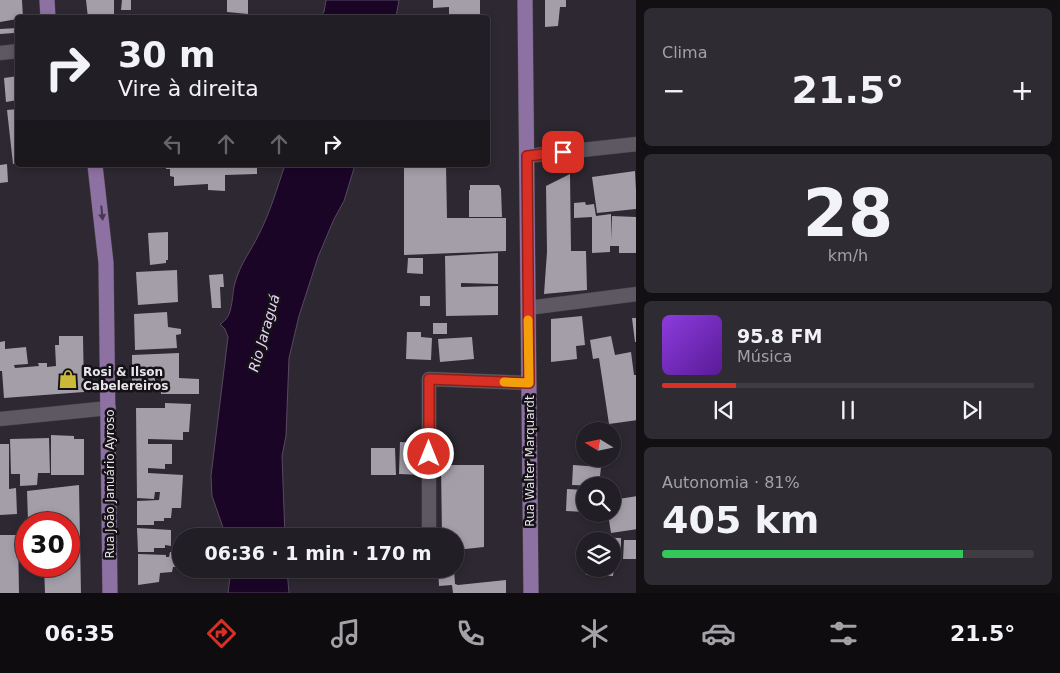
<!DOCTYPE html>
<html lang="pt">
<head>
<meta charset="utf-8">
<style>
	:root { --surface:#221e25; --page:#2e2b32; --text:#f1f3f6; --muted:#a2a2a7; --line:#3f3c42; --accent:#d93025 }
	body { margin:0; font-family:"DejaVu Sans",sans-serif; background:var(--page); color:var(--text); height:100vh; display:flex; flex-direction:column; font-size:19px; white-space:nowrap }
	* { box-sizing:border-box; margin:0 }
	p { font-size:16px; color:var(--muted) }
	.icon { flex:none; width:28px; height:28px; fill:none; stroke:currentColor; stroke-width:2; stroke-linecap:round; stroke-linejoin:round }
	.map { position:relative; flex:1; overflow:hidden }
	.sheet { display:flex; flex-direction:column; gap:8px; padding:8px; background:#131014; width:424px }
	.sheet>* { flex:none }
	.top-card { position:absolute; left:15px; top:15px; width:475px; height:152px; border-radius:5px; box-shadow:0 2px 8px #0003,0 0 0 1px var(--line); background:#221e25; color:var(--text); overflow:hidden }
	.needle { width:32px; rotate:280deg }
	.fabs { position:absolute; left:576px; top:422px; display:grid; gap:10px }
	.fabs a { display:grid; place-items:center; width:45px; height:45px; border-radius:50%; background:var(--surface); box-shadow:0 2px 8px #0003,0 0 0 1px var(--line); font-size:25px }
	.speed { position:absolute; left:15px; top:512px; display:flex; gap:10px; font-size:25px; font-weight:700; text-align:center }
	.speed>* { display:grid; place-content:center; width:65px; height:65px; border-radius:50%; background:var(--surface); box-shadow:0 2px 8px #0003,0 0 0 1px var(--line); line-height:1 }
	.speed .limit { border:8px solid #d22; background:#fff; color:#111 }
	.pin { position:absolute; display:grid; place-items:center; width:42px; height:42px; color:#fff; margin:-21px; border-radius:10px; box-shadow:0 2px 8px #0006 }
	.me { position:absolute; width:55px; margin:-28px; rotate:0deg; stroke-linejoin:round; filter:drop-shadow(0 0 4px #0008) }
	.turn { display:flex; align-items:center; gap:18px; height:105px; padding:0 20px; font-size:22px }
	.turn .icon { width:65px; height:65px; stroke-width:2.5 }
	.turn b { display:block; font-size:35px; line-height:42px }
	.lanes { display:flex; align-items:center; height:48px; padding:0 20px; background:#0003; justify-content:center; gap:25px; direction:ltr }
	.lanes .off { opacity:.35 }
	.big { font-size:38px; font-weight:700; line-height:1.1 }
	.sheet .tile { flex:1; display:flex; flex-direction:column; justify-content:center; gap:8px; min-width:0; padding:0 18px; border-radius:8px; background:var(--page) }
	.sheet .dial { align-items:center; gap:0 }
	.dial b { font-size:65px; line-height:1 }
	.song { display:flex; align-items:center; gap:15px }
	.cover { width:60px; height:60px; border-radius:8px; background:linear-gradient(135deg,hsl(270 70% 55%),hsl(270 70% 35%)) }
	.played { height:5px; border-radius:2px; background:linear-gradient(90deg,var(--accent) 20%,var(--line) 20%) }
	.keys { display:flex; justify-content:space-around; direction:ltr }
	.heat { display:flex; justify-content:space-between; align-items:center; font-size:28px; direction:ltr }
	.charge { height:8px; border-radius:4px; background:linear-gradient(90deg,#34c759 81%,var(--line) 0) }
	.trip { position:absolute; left:172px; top:528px; width:292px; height:50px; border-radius:25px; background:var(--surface); box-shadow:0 2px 8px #0003,0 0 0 1px var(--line); font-weight:700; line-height:50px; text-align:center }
	.tab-bar { display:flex; height:80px; justify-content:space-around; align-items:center; background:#0e0c0f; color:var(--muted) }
	.tab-bar .icon { width:35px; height:35px }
	.tab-bar .on { color:var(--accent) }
	.tab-bar b { font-size:22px; color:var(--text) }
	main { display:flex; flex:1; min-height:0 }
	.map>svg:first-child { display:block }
</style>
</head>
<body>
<main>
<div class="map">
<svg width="637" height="593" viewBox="0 0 637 593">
	<rect width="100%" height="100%" fill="#2d2831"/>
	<path fill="#1a0527" stroke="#584862" d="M326,0H399L396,17H320L324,12Z
		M285,165H355L344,201L334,219L318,257L299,316L289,358L286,436L282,456L285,536H226L212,496L211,476L228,337L225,329L220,324C234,317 231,297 235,283C240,264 251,251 259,234C270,213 277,188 285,165Z
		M231,569H287L289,593H228Z"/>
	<path fill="#a39ea8" d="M0,0H22L23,18L0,22Z
		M86,0H114V18H88Z
		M122,0H131V10H121Z
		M227,0H248V14L227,12Z
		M433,0H480V17H449V7L433,8Z
		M545,0H566V7H560L558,26L545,27Z
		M18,28V35L14,33L0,34V29Z
		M18,76V100L6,102L4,78Z
		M18,109V163L13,164L7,110Z
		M7,164L8,182L0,183V165Z
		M166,165L209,166L257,165V174L225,175V191L208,190V184L174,186V177L170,176V169H166Z
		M397,165H446L447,218H506V251L404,255V167H397Z
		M635,171L637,209L597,213L592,177Z
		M570,174L571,251H586L587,290L544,294L547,252L546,186Z
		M470,185H499L501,189L502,217H469V190H470Z
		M585,202L586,205L594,204L596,216L611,214V240L612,216L637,217V253H619V246H610V252L592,253V217L574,218V203Z
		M168,232V260H166V263L150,265L148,233Z
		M498,253V284L461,283V287L498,286V315L446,316L445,256Z
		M408,258H423V274L407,273Z
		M177,270L178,302L138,305L136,272Z
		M223,274L224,287H220L221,308H212L209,275Z
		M420,296H430V306H420Z
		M167,312L168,327L181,329V334L176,335L177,348L135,350L134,314Z
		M582,316L585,345L576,346L577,359L551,362V319Z
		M632,318H637V342H635Z
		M433,323H447V334H433Z
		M407,332H421V337L432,338L431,360L406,359Z
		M59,336H83L84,392L4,398L2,371H0V342L5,341V349L26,347L28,364L14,365L15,368L39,366L38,363H47V367L56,366L55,345H59Z
		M611,336L615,355L631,352L634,375H637V420L609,424L599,358L593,359L590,340Z
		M472,337L474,359L440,362L438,339Z
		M179,353V378L199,379V394H161V378H155V385H132V355Z
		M165,403L191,404L189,432H183V440L148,439V444H172V464H165V469L148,468V473L183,475L181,508H172L171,518H164V521H154V525H137V501L159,500L160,492H155L154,499L137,498L136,408H165Z
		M51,435L74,436V439H84V475H51Z
		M49,438L50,473H38L37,485L20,486V474H11L10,439Z
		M400,442L425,443L424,475L399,474Z
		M0,444H9V489L16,488L17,514L0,515Z
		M371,448H395L396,475H371Z
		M441,465H484V547L456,550V536H442Z
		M573,465L601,467L599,486L572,485Z
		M79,485L81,593H45L44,566H69V524H43L42,522L28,521L27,491Z
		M567,489L585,490V512L566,511Z
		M637,496V529L611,533L608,514H612V500Z
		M137,528L171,530V546L165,545V548H154V552H138Z
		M0,535H18L19,593H0Z
		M587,537L621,538V560H612V541H587Z
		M624,540H637V559H623Z
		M170,552H181V567H173L172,572L160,573L159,582L138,585V554L166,555V557H169Z
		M378,569H401L402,574L379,576Z
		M438,569H454L455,584L458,585L506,580V593H453L452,585L439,586Z
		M586,569H614L613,576L586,575Z"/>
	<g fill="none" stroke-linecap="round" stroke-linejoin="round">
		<g stroke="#48444b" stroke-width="15">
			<path id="street" d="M0,53L18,51
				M527,156L637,144
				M528,308L637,294
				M0,419L109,408
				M429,529V379L529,383"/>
		</g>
		<g stroke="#48444b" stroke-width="16">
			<path id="primary" d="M47,0L48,18
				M525,0L531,593
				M95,165L106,263L110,593"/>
		</g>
		<use href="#street" stroke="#5d5862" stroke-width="14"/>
		<use href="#primary" stroke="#8e71a3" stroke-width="15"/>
	</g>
	<defs><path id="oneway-solid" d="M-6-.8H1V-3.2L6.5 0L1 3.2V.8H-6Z" transform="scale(1.25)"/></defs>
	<use fill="#45384e" href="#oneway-solid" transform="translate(102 213) rotate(84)"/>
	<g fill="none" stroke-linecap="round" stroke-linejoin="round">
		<g stroke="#8d1f18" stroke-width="12">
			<path id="route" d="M429,454V379L529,383L527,156L563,152"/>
		</g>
		<use href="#route" stroke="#d93025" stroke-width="9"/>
		<path stroke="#f59e0b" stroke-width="9" d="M504,382L529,383L528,320"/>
	</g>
	<defs>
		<g id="shop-bare" transform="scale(1.5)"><path d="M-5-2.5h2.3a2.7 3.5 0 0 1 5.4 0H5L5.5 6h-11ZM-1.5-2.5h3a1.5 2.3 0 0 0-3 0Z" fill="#cdb938" stroke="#141216" stroke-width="2.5" paint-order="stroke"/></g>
	</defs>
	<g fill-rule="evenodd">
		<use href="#shop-bare" x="68" y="379"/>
	</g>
	<g text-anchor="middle" stroke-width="5" stroke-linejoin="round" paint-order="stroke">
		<g font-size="12" font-weight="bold" fill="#e8e5eb" stroke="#141216" text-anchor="start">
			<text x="83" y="376">Rosi &amp; Ilson<tspan x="83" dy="14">Cabelereiros</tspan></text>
		</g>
		<g font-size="12" fill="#e8e5eb" stroke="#141216">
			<text transform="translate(530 461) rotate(-90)" y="4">Rua Walter Marquardt</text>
			<text transform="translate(110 484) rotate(-90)" y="4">Rua João Januário Ayroso</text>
		</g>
		<g font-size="14" font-style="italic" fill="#e7d0f9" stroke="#141216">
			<text transform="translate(264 333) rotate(-74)" y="5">Rio Jaraguá</text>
		</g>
	</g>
</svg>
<div class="fabs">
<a><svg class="needle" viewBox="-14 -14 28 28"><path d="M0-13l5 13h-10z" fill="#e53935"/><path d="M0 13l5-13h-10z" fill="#a2a2a7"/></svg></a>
<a><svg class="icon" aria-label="search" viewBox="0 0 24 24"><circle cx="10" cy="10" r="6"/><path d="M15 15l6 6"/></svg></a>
<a><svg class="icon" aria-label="layers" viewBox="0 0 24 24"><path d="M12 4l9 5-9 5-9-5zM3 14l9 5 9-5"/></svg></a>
</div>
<div class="speed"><div class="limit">30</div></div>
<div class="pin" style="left:563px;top:152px;background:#d93025"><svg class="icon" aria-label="arrive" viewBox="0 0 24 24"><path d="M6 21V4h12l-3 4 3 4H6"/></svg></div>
<svg class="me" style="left:429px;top:454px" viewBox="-20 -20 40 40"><circle r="17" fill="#d93025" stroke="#fff" stroke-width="3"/><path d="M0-11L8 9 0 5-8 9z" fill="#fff"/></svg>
<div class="trip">06:36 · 1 min · 170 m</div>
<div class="top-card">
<div class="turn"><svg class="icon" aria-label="right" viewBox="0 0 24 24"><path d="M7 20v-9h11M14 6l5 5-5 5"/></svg><div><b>30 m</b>Vire à direita</div></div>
<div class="lanes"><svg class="icon off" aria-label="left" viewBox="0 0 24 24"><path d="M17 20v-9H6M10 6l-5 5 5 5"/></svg><svg class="icon off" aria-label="ahead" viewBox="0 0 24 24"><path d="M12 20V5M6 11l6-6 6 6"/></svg><svg class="icon off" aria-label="ahead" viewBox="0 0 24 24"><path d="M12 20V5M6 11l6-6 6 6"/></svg><svg class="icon" aria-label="right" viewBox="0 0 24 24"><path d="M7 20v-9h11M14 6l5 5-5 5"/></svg></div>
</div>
</div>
<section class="sheet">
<div class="tile"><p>Clima</p>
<div class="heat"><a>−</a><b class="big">21.5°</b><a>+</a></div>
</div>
<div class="tile dial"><b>28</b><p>km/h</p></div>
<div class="tile">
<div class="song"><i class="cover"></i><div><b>95.8 FM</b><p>Música</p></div></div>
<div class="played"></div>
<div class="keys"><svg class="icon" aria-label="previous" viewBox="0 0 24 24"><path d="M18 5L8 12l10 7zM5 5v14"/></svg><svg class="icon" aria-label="pause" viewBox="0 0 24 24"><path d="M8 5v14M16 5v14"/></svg><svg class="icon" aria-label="next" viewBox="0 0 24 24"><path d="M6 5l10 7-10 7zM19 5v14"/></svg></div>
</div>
<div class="tile"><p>Autonomia · 81%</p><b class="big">405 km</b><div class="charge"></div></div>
</section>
</main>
<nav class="tab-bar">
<b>06:35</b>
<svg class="icon on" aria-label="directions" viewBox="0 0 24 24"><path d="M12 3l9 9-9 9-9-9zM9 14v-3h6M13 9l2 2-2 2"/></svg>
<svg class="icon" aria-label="music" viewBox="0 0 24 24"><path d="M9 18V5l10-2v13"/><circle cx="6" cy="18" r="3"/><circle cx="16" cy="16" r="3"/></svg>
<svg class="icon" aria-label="phone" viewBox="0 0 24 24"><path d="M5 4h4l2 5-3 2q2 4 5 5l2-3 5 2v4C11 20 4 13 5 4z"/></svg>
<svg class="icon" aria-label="climate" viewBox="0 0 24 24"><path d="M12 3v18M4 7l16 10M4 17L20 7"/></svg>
<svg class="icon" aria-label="car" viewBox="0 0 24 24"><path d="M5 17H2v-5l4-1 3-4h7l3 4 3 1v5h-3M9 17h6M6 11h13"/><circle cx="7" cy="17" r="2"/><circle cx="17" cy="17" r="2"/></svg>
<svg class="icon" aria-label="filters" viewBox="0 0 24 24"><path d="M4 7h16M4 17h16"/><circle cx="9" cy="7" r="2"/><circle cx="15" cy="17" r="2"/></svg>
<b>21.5°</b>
</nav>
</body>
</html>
